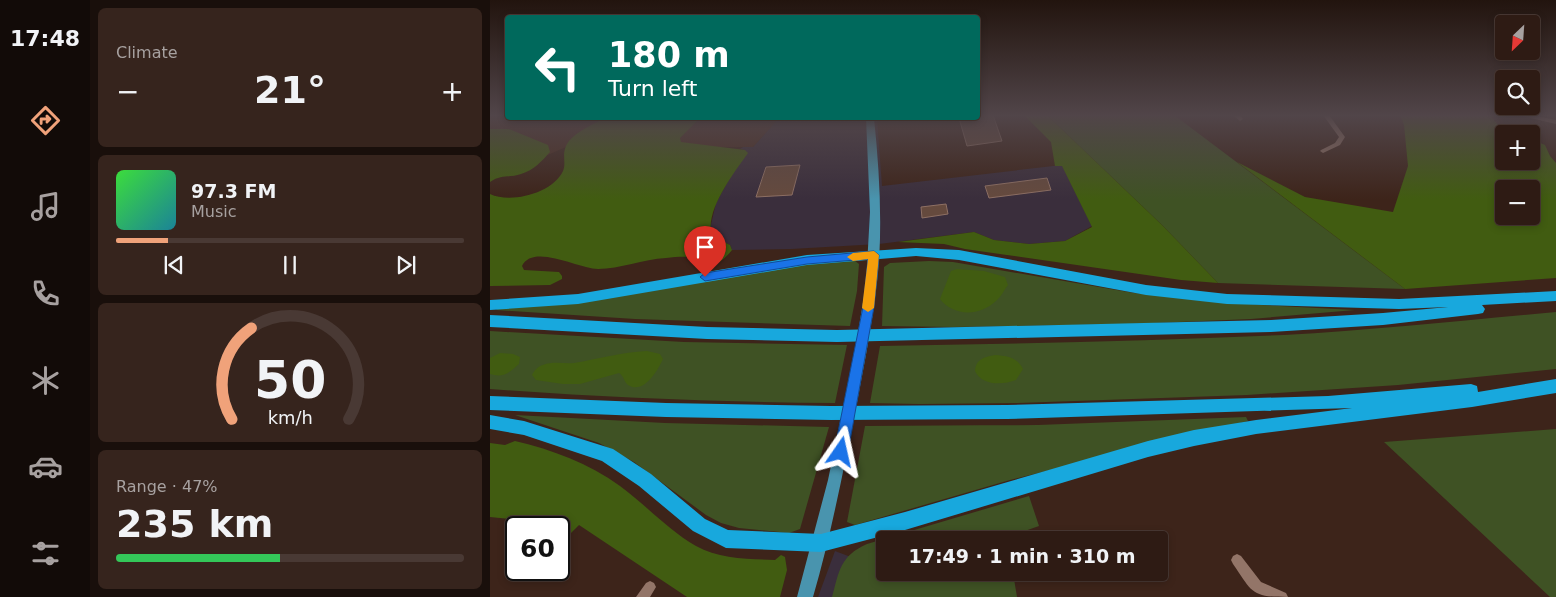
<!DOCTYPE html>
<html lang="en">
<head>
<meta charset="utf-8">
<style>
	:root { --surface:#2e1b14; --page:#36241d; --text:#f1f3f6; --muted:#a7a1a0; --line:#493934; --accent:#f0a27a }
	body { margin:0; font-family:"DejaVu Sans",sans-serif; background:var(--page); color:var(--text); height:100vh; display:flex; flex-direction:column; font-size:19px; white-space:nowrap }
	* { box-sizing:border-box; margin:0 }
	p { font-size:16px; color:var(--muted) }
	.icon { flex:none; width:28px; height:28px; fill:none; stroke:currentColor; stroke-width:2; stroke-linecap:round; stroke-linejoin:round }
	.map { position:relative; flex:1; overflow:hidden }
	.drawer { display:flex; flex-direction:column; gap:8px; padding:8px; background:#190f0b; width:400px }
	.drawer>* { flex:none }
	.hud { position:absolute; left:15px; top:15px; width:475px; height:105px; border-radius:5px; box-shadow:0 2px 8px #0003,0 0 0 1px var(--line); background:#00695c; color:#fff; overflow:hidden }
	.needle { width:32px; rotate:205deg }
	.buttons { position:absolute; left:1005px; top:15px; display:grid; gap:10px }
	.buttons a { display:grid; place-items:center; width:45px; height:45px; border-radius:5px; background:var(--surface); box-shadow:0 2px 8px #0003,0 0 0 1px var(--line); font-size:25px }
	.speed { position:absolute; left:15px; top:516px; display:flex; gap:10px; font-size:25px; font-weight:700; text-align:center }
	.speed>* { display:grid; place-content:center; width:65px; height:65px; border-radius:50%; background:var(--surface); box-shadow:0 2px 8px #0003,0 0 0 1px var(--line); line-height:1 }
	.speed .limit { border:2px solid #111; border-radius:8px; background:#fff; color:#111 }
	.pin { position:absolute; display:grid; place-items:center; width:42px; height:42px; color:#fff; margin:-51px -21px; border-radius:50% 50% 50% 0; rotate:-45deg; box-shadow:0 0 5px #0007 }
	.pin .icon { rotate:45deg }
	.me { position:absolute; width:55px; margin:-28px; rotate:11deg; stroke-linejoin:round; filter:drop-shadow(0 0 4px #0008) }
	.turn { display:flex; align-items:center; gap:18px; height:105px; padding:0 20px; font-size:22px }
	.turn .icon { width:65px; height:65px; stroke-width:2.5 }
	.turn b { display:block; font-size:35px; line-height:42px }
	.big { font-size:38px; font-weight:700; line-height:1.1 }
	.drawer .tile { flex:1; display:flex; flex-direction:column; justify-content:center; gap:8px; min-width:0; padding:0 18px; border-radius:8px; background:var(--page) }
	.drawer .dial { align-items:center; gap:0 }
	.dial svg { height:130px; overflow:visible; fill:none; stroke:var(--line); stroke-width:7; stroke-linecap:round; text-anchor:middle }
	.dial text { fill:var(--text); stroke:none }
	.song { display:flex; align-items:center; gap:15px }
	.cover { width:60px; height:60px; border-radius:8px; background:linear-gradient(135deg,hsl(120 70% 55%),hsl(190 70% 35%)) }
	.played { height:5px; border-radius:2px; background:linear-gradient(90deg,var(--accent) 15%,var(--line) 15%) }
	.keys { display:flex; justify-content:space-around; direction:ltr }
	.heat { display:flex; justify-content:space-between; align-items:center; font-size:28px; direction:ltr }
	.charge { height:8px; border-radius:4px; background:linear-gradient(90deg,#34c759 47%,var(--line) 0) }
	.trip { position:absolute; left:386px; top:531px; width:292px; height:50px; border-radius:5px; background:var(--surface); box-shadow:0 2px 8px #0003,0 0 0 1px var(--line); font-weight:700; line-height:50px; text-align:center }
	main { display:flex; flex:1; min-height:0 }
	.dock { display:flex; flex-direction:column; width:90px; justify-content:space-around; align-items:center; background:#120b08; color:var(--muted) }
	.dock .icon { width:35px; height:35px }
	.dock .selected { color:var(--accent) }
	.dock b { font-size:22px; color:var(--text) }
	.map>svg:first-child { display:block }
</style>
</head>
<body>
<main>
<nav class="dock">
<b>17:48</b>
<svg class="icon selected" aria-label="directions" viewBox="0 0 24 24"><path d="M12 3l9 9-9 9-9-9zM9 14v-3h6M13 9l2 2-2 2"/></svg>
<svg class="icon" aria-label="music" viewBox="0 0 24 24"><path d="M9 18V5l10-2v13"/><circle cx="6" cy="18" r="3"/><circle cx="16" cy="16" r="3"/></svg>
<svg class="icon" aria-label="phone" viewBox="0 0 24 24"><path d="M5 4h4l2 5-3 2q2 4 5 5l2-3 5 2v4C11 20 4 13 5 4z"/></svg>
<svg class="icon" aria-label="climate" viewBox="0 0 24 24"><path d="M12 3v18M4 7l16 10M4 17L20 7"/></svg>
<svg class="icon" aria-label="car" viewBox="0 0 24 24"><path d="M5 17H2v-5l4-1 3-4h7l3 4 3 1v5h-3M9 17h6M6 11h13"/><circle cx="7" cy="17" r="2"/><circle cx="17" cy="17" r="2"/></svg>
<svg class="icon" aria-label="filters" viewBox="0 0 24 24"><path d="M4 7h16M4 17h16"/><circle cx="9" cy="7" r="2"/><circle cx="15" cy="17" r="2"/></svg>
</nav>
<section class="drawer">
<div class="tile"><p>Climate</p>
<div class="heat"><a>−</a><b class="big">21°</b><a>+</a></div>
</div>
<div class="tile">
<div class="song"><i class="cover"></i><div><b>97.3 FM</b><p>Music</p></div></div>
<div class="played"></div>
<div class="keys"><svg class="icon" aria-label="previous" viewBox="0 0 24 24"><path d="M18 5L8 12l10 7zM5 5v14"/></svg><svg class="icon" aria-label="pause" viewBox="0 0 24 24"><path d="M8 5v14M16 5v14"/></svg><svg class="icon" aria-label="next" viewBox="0 0 24 24"><path d="M6 5l10 7-10 7zM19 5v14"/></svg></div>
</div>
<div class="tile dial"><svg viewBox="0 0 100 80">
<path d="M14 69A42 42 0 1 1 86 69"/>
<path d="M14 69A42 42 0 0 1 26 13" stroke="#f0a27a"/>
<text x="50" y="56" font-size="32" font-weight="700">50</text>
<text x="50" y="72" font-size="11">km/h</text>
</svg></div>
<div class="tile"><p>Range · 47%</p><b class="big">235 km</b><div class="charge"></div></div>
</section>
<div class="map">
<svg width="1066" height="597" viewBox="0 0 1066 597">
	<rect width="100%" height="100%" fill="#3d241a"/>
	<path fill="#3a2e3c" d="M289,118H387L392,186L572,165L602,226L575,241L539,244L504,240L484,232L389,244L301,249L242,250L240,245L222,236L220,229L226,203L255,150L250,149L253,147H263Z
		M345,551L395,570V572L463,597H328Z"/>
	<path fill="#4b2c1f" d="M0,115H17L18,118H289L263,147H76L0,180Z"/>
	<path fill="#3f5224" d="M557,115H684L915,289L728,283L673,226Z
		M364,260L369,264L367,291L360,326L145,319L6,310L9,308L313,264Z
		M439,261L463,262L644,293L771,305L865,310L761,319L640,324L463,327L392,326L394,267L400,263Z
		M1066,312V369L908,385L757,395L528,403L429,404L380,403L390,346C525,344 659,341 794,335C885,330 976,320 1066,312Z
		M0,331L194,342L357,345L345,403C230,402 115,398 0,389Z
		M25,415L175,423L339,427L310,529L299,533L249,528L231,523L216,515L144,462L109,443Z
		M756,417L758,421L520,480L365,525L357,522L375,426L548,425Z
		M1066,429V597H1060L894,442Z
		M539,496L549,526L529,533L518,532L508,540H395V572L523,573L527,597H342C349,571 350,556 377,544Z"/>
	<path fill="#415c11" fill-rule="evenodd" d="M534,115H557L673,226L728,283L691,280L475,249L454,244L408,242L484,232L504,240L539,244L575,241L602,227L572,166H565L561,142Z
		M910,115H1015L1026,117H1001L1011,128L1027,134H1014V161H1041V139L1055,145L1060,156L1066,163V278L915,289L747,162L815,197L903,212L918,166L914,125ZM1014,189H1041V216H1014Z
		M115,118H210L190,138L191,142L255,150L258,153C244,173 214,211 222,236L240,245L242,250C237,256 229,265 220,265C215,265 212,260 207,258C198,256 186,257 176,258C153,259 130,269 108,269C89,269 43,243 32,266L34,270L69,272L72,276V279L60,285L0,286V194C21,204 63,193 73,171C77,162 70,153 79,141C87,131 104,124 115,118Z
		M0,129H19L58,145L60,152C52,161 44,170 31,174C19,178 12,174 0,182Z
		M467,269L494,271L515,277L518,285C514,290 511,297 506,301C490,316 464,317 450,299L461,271Z
		M157,351L170,354L173,359C168,370 154,395 138,385C134,382 134,376 129,373L90,384H73L46,380L42,375C44,371 48,366 53,365C63,361 74,364 84,363C108,359 132,352 157,351Z
		M10,353L23,354L30,357L29,364C19,373 13,378 0,374V358Z
		M505,355C517,356 527,357 533,369L526,380C513,385 492,386 485,371C486,359 494,357 505,355Z
		M25,441C63,450 98,463 130,486C156,505 178,530 206,546C229,559 259,559 285,560L291,555L295,557L297,570L290,597H197L89,525L72,542L69,538V528L61,527L57,523L0,517V443L15,445Z"/>
	<path fill="#654a3e" stroke="#8e7064" d="M488,115H503L512,141L477,146L469,118H488Z
		M310,165L302,195L266,197L276,167Z
		M557,178L561,190L499,198L495,186Z
		M456,204L458,214L432,218L431,207Z"/>
	<g fill="none" stroke-linecap="round" stroke-linejoin="round">
		<path fill="#937568" fill-rule="evenodd" d="M743,115H750L753,119L750,121Z
			M833,115H839L855,137L850,145L833,153L830,151L831,150L845,143L849,137Z
			M1027,115H1041L1066,120V124Z
			M747,554L751,556L771,582L796,593L798,597C761,597 763,593 743,564L741,560L743,556Z
			M160,581L164,583L166,587L160,597H146L156,583Z"/>
		<path fill="#4994ae" fill-rule="evenodd" d="M376,118H384C389,166 392,214 389,262C385,311 375,360 366,408C353,472 341,535 323,597H307L338,480L366,345L376,284L380,212Z"/>
		<path fill="#18a8dd" fill-rule="evenodd" d="M426,248L469,250L656,285L737,294L909,299L1066,291V301L992,305L995,309L993,313L988,314L893,325L781,332L347,342L217,339L0,327V315L217,327L347,330L781,320L893,313L958,307L909,309L737,304L656,295L469,260L426,256L317,265L88,304L0,310V300L88,294L317,255Z
			M1066,379V393L982,407L766,434L704,446L658,457L415,530L331,552L236,548L203,531L149,486L112,461L34,435L0,429V415L34,421L123,449L161,474L215,519L238,530L331,534L415,512L658,441L704,430L766,420L862,408L517,419L341,420L176,417L0,410V396L176,403L341,406L517,405L838,396L981,384L987,386L988,392Z"/>
	</g>
	<linearGradient id="sky" x2="0" y2="1"><stop stop-color="#22140e"/><stop offset="0.58" stop-color="#514549"/><stop offset="1" stop-color="#514549" stop-opacity="0"/></linearGradient>
	<rect width="1066" height="199" fill="url(#sky)"/>
	<path fill="#1a73e8" stroke="#114b97" d="M384,251L389,255L384,307L358,452L356,457L351,458L346,457L344,452L373,307L378,259L317,264L215,281L210,277L215,273L317,257Z"/>
	<path fill="#f59e0b" d="M384,251L389,255L384,308L378,312L372,308L378,259L363,261L357,257L363,253Z"/>
</svg>
<div class="buttons">
<a><svg class="needle" viewBox="-14 -14 28 28"><path d="M0-13l5 13h-10z" fill="#e53935"/><path d="M0 13l5-13h-10z" fill="#a7a1a0"/></svg></a>
<a><svg class="icon" aria-label="search" viewBox="0 0 24 24"><circle cx="10" cy="10" r="6"/><path d="M15 15l6 6"/></svg></a>
<a>+</a>
<a>−</a>
</div>
<div class="speed"><div class="limit">60</div></div>
<div class="pin" style="left:215px;top:277px;background:#d93025"><svg class="icon" aria-label="arrive" viewBox="0 0 24 24"><path d="M6 21V4h12l-3 4 3 4H6"/></svg></div>
<svg class="me" style="left:351px;top:452px" viewBox="-20 -20 40 40"><path d="M0-17L14 15 0 8-14 15z" fill="#1a73e8" stroke="#fff" stroke-width="4"/></svg>
<div class="trip">17:49 · 1 min · 310 m</div>
<div class="hud">
<div class="turn"><svg class="icon" aria-label="left" viewBox="0 0 24 24"><path d="M17 20v-9H6M10 6l-5 5 5 5"/></svg><div><b>180 m</b>Turn left</div></div>
</div>
</div>
</main>
</body>
</html>
